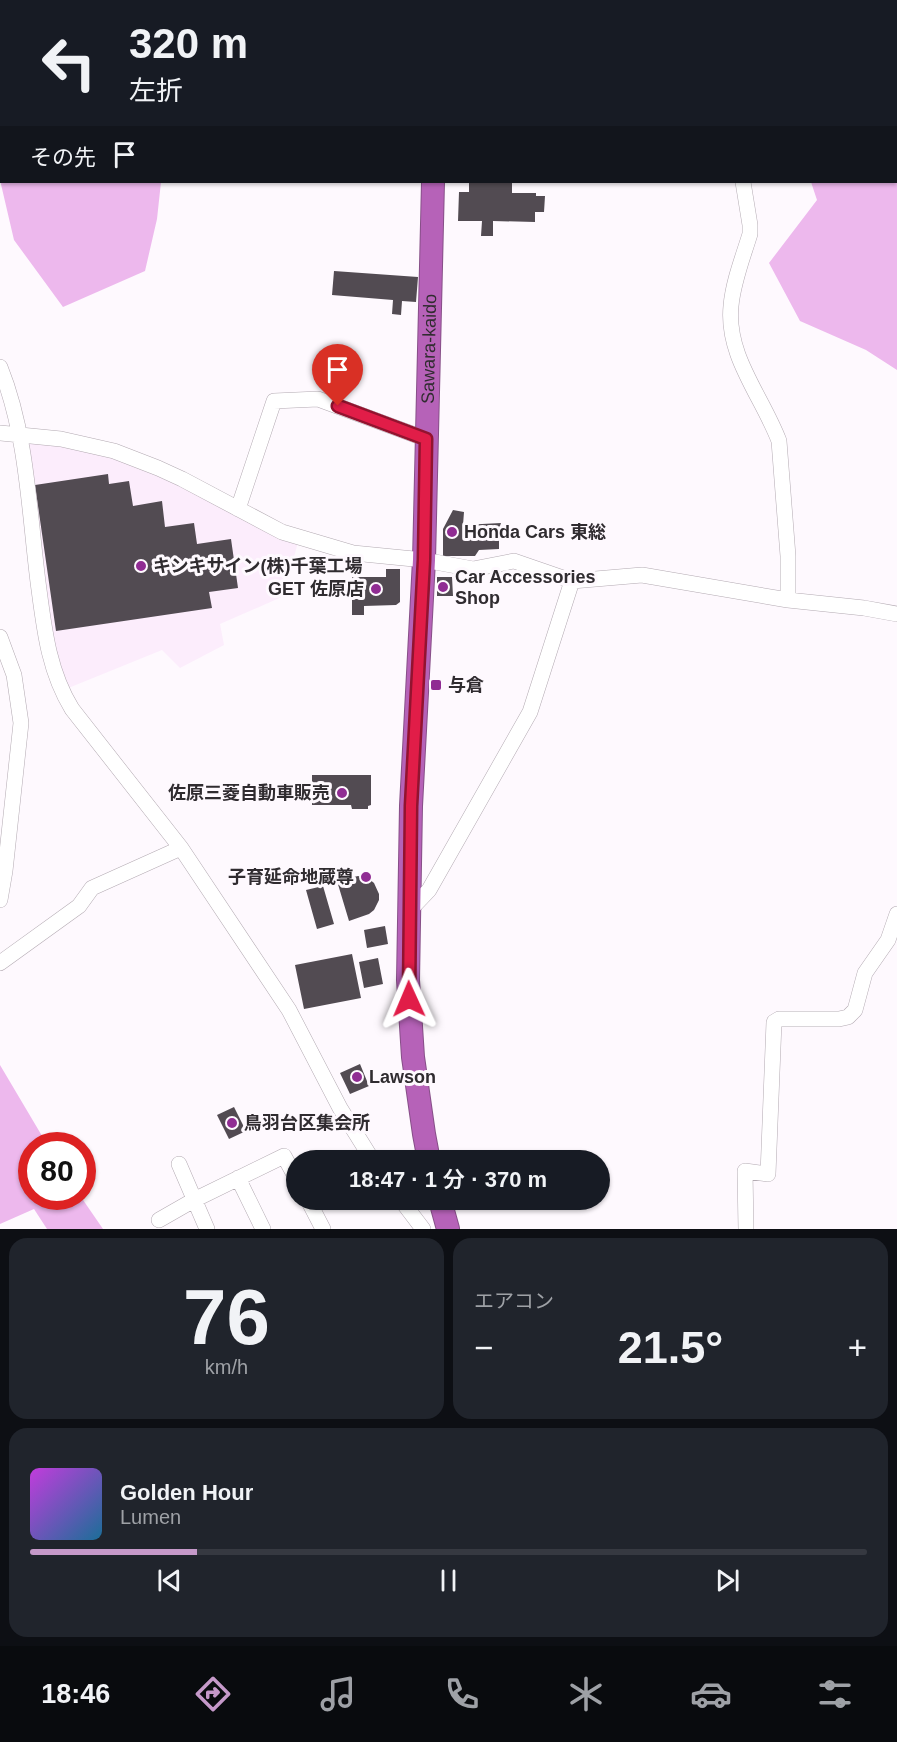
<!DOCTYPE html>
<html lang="ja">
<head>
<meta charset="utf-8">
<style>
	:root { --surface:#171b24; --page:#20242c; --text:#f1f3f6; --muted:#9ea1a6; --line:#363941; --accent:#c599c9 }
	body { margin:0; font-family:Helvetica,"Noto Sans JP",sans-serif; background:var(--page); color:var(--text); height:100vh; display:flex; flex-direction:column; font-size:22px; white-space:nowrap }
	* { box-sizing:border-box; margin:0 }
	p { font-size:20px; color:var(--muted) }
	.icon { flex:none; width:33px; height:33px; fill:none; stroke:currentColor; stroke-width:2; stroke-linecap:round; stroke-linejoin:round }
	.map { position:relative; height:1229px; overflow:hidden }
	.panel { display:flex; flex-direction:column; gap:9px; padding:9px; background:#0d0f14; flex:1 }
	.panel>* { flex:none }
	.guide { position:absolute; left:0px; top:0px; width:897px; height:183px; box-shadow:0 2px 4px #0004; background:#171b24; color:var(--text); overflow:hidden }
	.speed { position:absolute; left:18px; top:1132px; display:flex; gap:12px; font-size:30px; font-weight:700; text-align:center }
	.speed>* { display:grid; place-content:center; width:78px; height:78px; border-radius:50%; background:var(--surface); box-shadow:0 2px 4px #0004; line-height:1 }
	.speed .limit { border:9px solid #d22; background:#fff; color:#111 }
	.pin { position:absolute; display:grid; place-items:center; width:51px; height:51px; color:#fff; margin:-62px -26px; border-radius:50% 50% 50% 0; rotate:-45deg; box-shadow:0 0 6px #0007 }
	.pin .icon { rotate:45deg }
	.me { position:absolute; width:66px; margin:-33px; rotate:359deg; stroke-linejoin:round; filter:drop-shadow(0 0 4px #0008) }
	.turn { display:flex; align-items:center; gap:21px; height:126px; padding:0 30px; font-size:27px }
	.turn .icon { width:78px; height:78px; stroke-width:2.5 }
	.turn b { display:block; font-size:42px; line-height:51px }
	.then { display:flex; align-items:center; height:57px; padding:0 30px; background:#0003; gap:12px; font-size:22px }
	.big { font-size:45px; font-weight:600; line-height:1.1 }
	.panel .tile { flex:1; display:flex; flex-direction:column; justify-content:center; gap:9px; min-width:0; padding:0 21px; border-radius:18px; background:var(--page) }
	.panel .dial { align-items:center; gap:0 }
	.dial b { font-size:78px; line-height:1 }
	.song { display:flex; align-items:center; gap:18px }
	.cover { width:72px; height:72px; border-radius:9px; background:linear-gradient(135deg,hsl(290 70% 55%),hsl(200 70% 35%)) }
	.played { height:6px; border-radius:3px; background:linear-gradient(90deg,var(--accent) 20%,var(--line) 20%) }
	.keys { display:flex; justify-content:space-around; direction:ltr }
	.heat { display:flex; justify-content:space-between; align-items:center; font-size:33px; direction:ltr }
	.panel .tiles { flex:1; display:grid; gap:9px; grid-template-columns:1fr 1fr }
	.tile:last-child { grid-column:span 2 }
	.trip { position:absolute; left:286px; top:1150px; width:324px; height:60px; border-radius:30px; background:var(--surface); box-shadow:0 2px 4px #0004; font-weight:600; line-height:60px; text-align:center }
	.menu { display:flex; height:96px; justify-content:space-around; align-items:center; background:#090b0e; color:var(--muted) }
	.menu .icon { width:42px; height:42px }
	.menu .selected { color:var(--accent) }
	.menu b { font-size:27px; color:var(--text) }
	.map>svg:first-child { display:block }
</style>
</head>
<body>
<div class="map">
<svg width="897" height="1229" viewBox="0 0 897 1229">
	<rect width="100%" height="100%" fill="#fef9fe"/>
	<path fill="#fcedfc" d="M20,435L114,451L299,538L284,596L220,624L224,645L180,668L162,650L61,691Z"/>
	<path fill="#edb8ed" d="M0,0H31L32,1L2,2V182H161L157,219L145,271L63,307L14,240L0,180Z
		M758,0H897V370L866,350L800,321L769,263L817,200L811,182H896V2H759Z
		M0,1065L48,1146H32V1197H81L103,1229H47L34,1209L0,1224Z"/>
	<path fill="#524b52" d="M469,182H512V193H536V196H545L544,212H535V222L493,221V236H481L482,221H458L459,192H469Z
		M334,271L418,277L416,302L402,301L401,315L392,314L393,300L332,295Z
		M108,474L109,484L129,481L133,506L162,501L165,527L194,523L197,544L231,539L238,588L209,592L212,608L56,631L35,485Z
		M453,510L464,512L463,525L501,523L499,529V549L479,550L475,556H443V529Z
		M386,569H400V602L396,605L364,606V615H352V577H386Z
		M437,577H452L453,596H437Z
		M312,775H371V805L368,806V809H352L351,805H312Z
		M358,876L369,879L374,883L379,894V900L374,910L369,914L349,921L337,881Z
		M323,886L334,924L317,929L306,890Z
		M385,926L388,944L367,948L364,930Z
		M352,954L361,998L304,1009L295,965Z
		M378,958L383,984L364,988L359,962Z
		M360,1064L369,1086L350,1094L340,1073Z
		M234,1107L246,1131L229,1139L217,1115Z"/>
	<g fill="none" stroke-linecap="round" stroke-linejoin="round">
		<g stroke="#b3aab2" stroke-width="16">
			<path id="minor" d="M709,0V2
				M743,182L750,225V234C743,257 733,282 731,306C726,356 762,396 779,441L788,556V600
				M0,367C27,434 29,510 38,582C44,627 48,670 72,709L181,848L289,1010L340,1108L373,1161
				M0,433L61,439L114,451L158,468L182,479L282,532L353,553L424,560L473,569L514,561L572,581L642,575L788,600L864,608L897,614
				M238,509L274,401L318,399L426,439
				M0,637L14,675L21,723L5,871L0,900
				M410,910L429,890L530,712L572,581
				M0,963L79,906L92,888L181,848
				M179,1164L207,1229
				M238,1178L263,1229
				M308,1200L323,1229
				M401,1200L423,1229
				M159,1220L194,1200L284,1156L297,1180
				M746,1229L745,1171L768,1174L774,1022L779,1019H839L848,1017L855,1010L865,973L888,940L897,914"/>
		</g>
		<g stroke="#874f88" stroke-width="24">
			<g id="highway">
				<path d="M441,2V0"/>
				<path id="s1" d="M429,1161L424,1134L413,1057L408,980L411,806L424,560L433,182"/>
				<path d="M440,1200L448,1229"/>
			</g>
		</g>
		<use href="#minor" stroke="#fff" stroke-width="15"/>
		<use href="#highway" stroke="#b662b8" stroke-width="22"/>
	</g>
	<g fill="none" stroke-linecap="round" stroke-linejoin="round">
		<g stroke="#92132f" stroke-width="15">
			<path id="route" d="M338,406L426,439L424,560L411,806L409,999"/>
		</g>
		<use href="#route" stroke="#e11d48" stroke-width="10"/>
	</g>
	<g fill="#902c93" stroke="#fef9fe" stroke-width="2">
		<circle cx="452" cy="532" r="6"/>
		<circle cx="141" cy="566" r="6"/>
		<circle cx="443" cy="587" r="6"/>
		<circle cx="376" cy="589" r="6"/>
		<rect x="430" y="679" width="12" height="12" rx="3"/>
		<circle cx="342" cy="793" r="6"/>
		<circle cx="366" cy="877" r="6"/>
		<circle cx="357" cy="1077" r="6"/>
		<circle cx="232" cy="1123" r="6"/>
	</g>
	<g text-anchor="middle" stroke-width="6" stroke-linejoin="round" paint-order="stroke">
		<g font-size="18" fill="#302c30" stroke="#fef9fe">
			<text dy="6" stroke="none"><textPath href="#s1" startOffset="814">Sawara-kaido</textPath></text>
		</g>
		<g font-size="18" font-weight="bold" fill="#302c30" stroke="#fef9fe" text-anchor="start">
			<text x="464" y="538">Honda Cars 東総</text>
			<text x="153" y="572">キンキサイン(株)千葉工場</text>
			<text x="455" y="583">Car Accessories<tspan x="455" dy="21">Shop</tspan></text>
			<text x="364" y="595" text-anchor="end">GET 佐原店</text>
			<text x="448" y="691">与倉</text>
			<text x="330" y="799" text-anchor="end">佐原三菱自動車販売</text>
			<text x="354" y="883" text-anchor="end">子育延命地蔵尊</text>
			<text x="369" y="1083">Lawson</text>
			<text x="244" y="1129">鳥羽台区集会所</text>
		</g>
	</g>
</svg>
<div class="speed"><div class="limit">80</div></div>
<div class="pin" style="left:338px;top:406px;background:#d93025"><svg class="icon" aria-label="arrive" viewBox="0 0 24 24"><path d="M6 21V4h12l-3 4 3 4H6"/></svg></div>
<svg class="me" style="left:409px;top:999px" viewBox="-20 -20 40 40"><path d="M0-17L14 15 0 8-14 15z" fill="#e11d48" stroke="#fff" stroke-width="4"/></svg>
<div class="trip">18:47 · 1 分 · 370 m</div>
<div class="guide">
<div class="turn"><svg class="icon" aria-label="left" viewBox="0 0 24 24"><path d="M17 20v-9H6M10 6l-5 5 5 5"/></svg><div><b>320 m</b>左折</div></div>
<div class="then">その先<svg class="icon" aria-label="arrive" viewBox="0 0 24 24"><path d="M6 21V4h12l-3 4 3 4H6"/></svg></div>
</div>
</div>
<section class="panel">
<div class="tiles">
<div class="tile dial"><b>76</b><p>km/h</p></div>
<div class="tile"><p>エアコン</p>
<div class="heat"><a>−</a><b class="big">21.5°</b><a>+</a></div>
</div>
<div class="tile">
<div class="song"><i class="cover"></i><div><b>Golden Hour</b><p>Lumen</p></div></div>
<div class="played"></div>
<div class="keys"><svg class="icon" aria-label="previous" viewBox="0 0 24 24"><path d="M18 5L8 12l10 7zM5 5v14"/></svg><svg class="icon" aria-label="pause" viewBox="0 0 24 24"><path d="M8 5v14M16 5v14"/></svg><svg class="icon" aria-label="next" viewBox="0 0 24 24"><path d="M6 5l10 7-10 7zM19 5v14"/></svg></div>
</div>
</div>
</section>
<nav class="menu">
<b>18:46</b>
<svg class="icon selected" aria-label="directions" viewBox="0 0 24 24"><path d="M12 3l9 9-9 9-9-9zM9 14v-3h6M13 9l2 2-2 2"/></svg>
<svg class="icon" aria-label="music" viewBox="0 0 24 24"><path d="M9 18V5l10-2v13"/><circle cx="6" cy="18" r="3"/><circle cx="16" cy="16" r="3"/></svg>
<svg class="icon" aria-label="phone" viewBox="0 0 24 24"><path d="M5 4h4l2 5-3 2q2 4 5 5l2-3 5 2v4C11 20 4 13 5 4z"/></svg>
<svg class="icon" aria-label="climate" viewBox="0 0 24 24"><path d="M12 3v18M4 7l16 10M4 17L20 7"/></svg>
<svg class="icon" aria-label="car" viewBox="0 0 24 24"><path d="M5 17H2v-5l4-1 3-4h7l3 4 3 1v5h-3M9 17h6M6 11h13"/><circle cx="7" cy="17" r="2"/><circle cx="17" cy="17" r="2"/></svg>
<svg class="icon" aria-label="filters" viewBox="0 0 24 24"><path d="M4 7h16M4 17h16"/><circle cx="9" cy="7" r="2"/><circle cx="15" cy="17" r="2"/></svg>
</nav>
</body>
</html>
